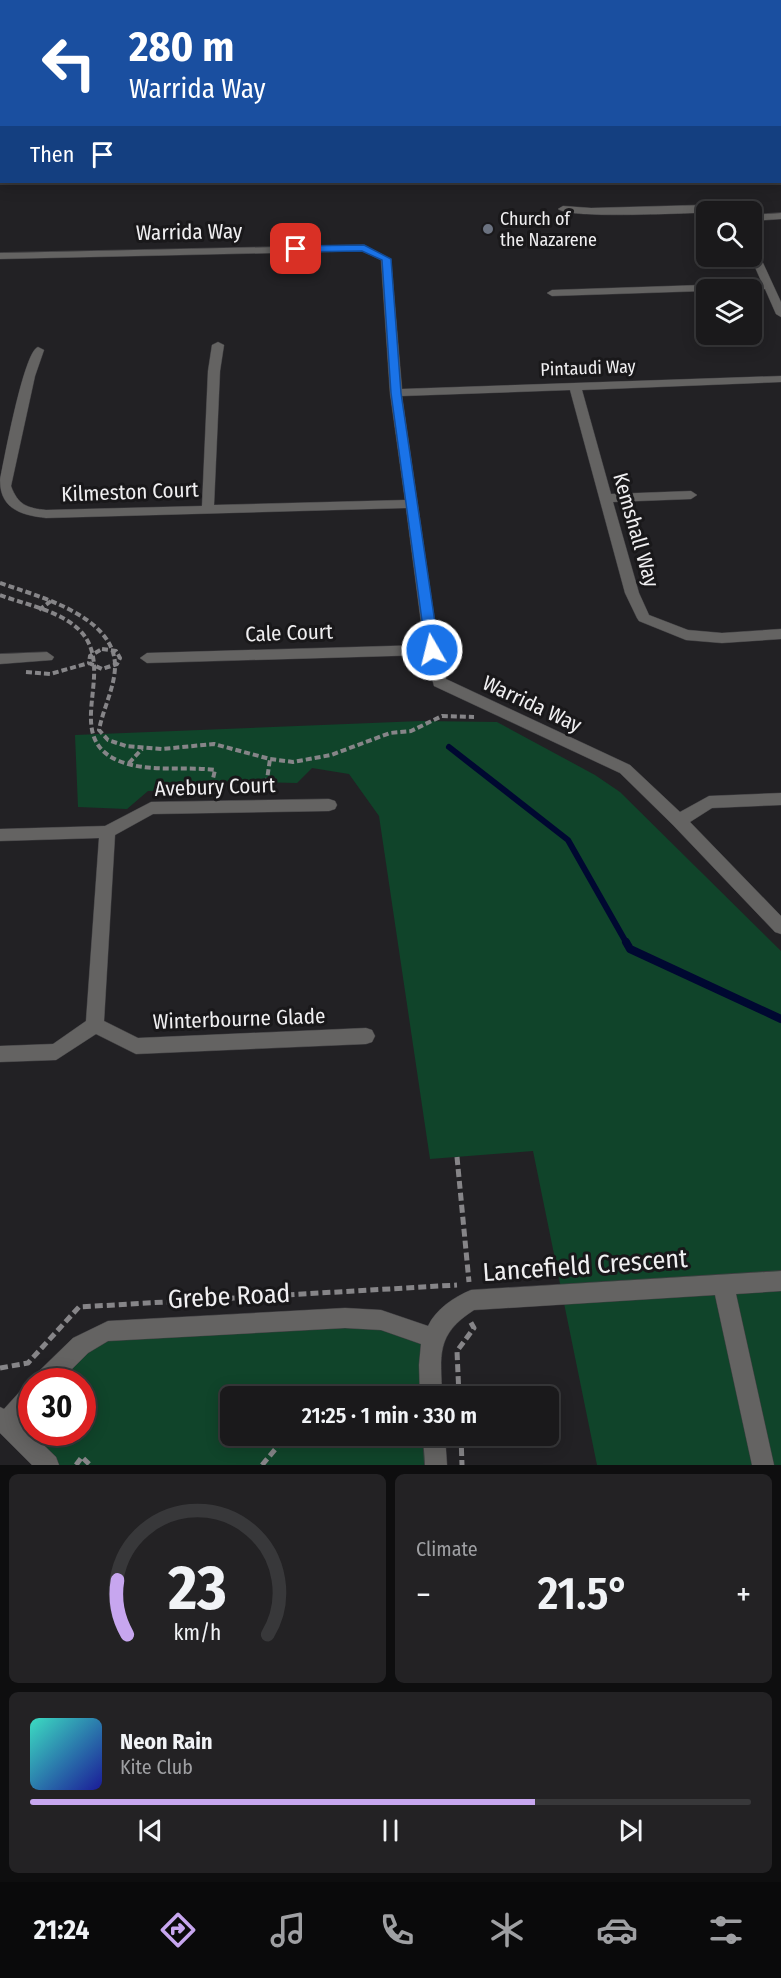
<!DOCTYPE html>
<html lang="en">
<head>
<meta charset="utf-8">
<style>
	:root { --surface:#1a191b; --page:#232224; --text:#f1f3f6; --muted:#9fa0a3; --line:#38383a; --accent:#c7a6ef }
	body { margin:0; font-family:"Fira Sans Condensed",sans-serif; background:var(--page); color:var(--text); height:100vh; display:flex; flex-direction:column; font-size:22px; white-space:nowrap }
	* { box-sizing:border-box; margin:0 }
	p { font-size:20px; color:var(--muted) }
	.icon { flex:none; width:33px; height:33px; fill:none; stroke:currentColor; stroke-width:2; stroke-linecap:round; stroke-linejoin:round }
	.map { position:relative; height:1465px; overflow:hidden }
	.sheet { display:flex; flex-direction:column; gap:9px; padding:9px; background:#0e0e0f; flex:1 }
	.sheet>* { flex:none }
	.banner { position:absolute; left:0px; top:0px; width:782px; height:183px; box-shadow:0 3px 15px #0003,0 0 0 2px var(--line); background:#1a4fa0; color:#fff; overflow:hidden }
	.fabs { position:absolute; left:696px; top:201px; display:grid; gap:12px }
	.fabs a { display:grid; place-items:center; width:66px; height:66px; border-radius:9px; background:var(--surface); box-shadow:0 3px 15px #0003,0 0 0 2px var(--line); font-size:30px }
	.speed { position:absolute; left:18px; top:1368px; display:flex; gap:12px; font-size:30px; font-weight:700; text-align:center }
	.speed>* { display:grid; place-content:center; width:78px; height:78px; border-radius:50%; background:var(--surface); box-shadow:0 3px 15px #0003,0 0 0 2px var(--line); line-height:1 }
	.speed .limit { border:9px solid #d22; background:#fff; color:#111 }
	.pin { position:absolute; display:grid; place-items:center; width:51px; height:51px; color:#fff; margin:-26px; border-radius:12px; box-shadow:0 3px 9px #0006 }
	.me { position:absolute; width:66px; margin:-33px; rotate:352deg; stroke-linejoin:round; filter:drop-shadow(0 0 4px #0008) }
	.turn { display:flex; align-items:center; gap:21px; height:126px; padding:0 30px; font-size:27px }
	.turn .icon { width:78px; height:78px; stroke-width:2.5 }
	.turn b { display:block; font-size:42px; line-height:51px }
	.then { display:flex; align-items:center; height:57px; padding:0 30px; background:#0003; gap:12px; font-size:22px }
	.big { font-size:45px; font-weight:600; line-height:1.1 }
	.sheet .widget { flex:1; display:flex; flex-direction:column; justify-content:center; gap:9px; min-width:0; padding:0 21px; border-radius:9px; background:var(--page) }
	.sheet .dial { align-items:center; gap:0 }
	.dial svg { height:156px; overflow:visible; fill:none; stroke:var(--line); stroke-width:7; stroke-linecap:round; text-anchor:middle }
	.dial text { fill:var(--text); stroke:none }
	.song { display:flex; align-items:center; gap:18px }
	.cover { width:72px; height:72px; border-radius:9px; background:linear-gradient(135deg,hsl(170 70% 55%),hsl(240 70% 35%)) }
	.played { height:6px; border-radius:3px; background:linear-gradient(90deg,var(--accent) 70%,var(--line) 70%) }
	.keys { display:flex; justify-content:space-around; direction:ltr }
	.heat { display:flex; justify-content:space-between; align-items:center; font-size:33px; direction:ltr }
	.sheet .tiles { flex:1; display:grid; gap:9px; grid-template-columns:1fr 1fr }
	.widget:last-child { grid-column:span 2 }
	.trip { position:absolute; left:220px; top:1386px; width:339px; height:60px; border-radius:9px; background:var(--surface); box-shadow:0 3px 15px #0003,0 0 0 2px var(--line); font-weight:600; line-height:60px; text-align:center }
	.tabs { display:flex; height:96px; justify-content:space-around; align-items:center; background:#0a0a0b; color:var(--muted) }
	.tabs .icon { width:42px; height:42px }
	.tabs .current { color:var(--accent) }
	.tabs b { font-size:27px; color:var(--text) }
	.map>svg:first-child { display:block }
</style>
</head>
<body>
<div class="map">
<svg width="781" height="1465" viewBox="0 0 781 1465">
	<rect width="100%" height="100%" fill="#222124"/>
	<path fill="#10442a" d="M421,721L497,722L595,775L620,792L781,951V1465H597L533,1151L430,1159L379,816L349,774L312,768L297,783L208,781L201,790L148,791L127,809L78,807L75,735Z
		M395,1325L433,1338L436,1396H231V1436H438L439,1465H48L6,1423L31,1395L32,1432H82V1382L44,1381L77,1345L140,1329Z"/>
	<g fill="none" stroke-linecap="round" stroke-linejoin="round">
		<path stroke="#000831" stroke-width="6" d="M449,747L568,840L627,944"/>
		<path stroke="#000831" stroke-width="8" d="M626,942L630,949L781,1019"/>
	</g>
	<path fill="#6e4b10" stroke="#4d340b" stroke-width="1.5" d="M177,0H203L207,2H173Z
		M285,0H295L300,2H282Z"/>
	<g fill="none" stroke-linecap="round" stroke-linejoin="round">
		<g stroke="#3f3e41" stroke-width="1">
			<path id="minor" d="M65,0H73L63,2Z
				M764,0H781V2H763Z
				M0,42H2V46H0Z
				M780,129H781V135H780Z
				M705,205L725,212C698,212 573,220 558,209L563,206L591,208Z
				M781,213V219L752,221V215Z
				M364,245L391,259L402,389L781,376V382L582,390L611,494L691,491L697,495L691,499L613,502L639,593L649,615L688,630L722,633L781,629V639L722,643L686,640L639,621L637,618L625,593L570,390L402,396L439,650L446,679L630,765L680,812L709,796L781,793V805L712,808L690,822L781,916V934L775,932L673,825L620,773L434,686L426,655L147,663L140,658L147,653L424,645L406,508L46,518C21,515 0,509 0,480C4,460 24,351 38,347L44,350L35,376L11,486C18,505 27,508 46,510L202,506L208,371L212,345L218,342L224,345L220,371L214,505L405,500L390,393L381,260L362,251L0,259V253Z
				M752,247L757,250L781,302V317L776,314L765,289L552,296L547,293L552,290L762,283L750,256Z
				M47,652L54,657L52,660L0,664V654Z
				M329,799L335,801L337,805L335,809L329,811L153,814L115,835L104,1021L138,1038L366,1028L372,1030L375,1036L372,1042L366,1044L136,1054L96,1034L56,1060L0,1062V1046L53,1044L86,1021L99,838L0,841V829L105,826L151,802Z
				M781,1271V1291L736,1294L774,1465H752L715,1295L474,1310C435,1335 441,1355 442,1396H420L419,1365L421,1344L381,1330L345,1328L108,1341L88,1353L59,1382H33L36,1374L73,1338L108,1321L345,1308L381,1310L428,1326C436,1309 454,1297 471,1290Z
				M32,1384V1411L21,1423L56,1457L59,1465H32L0,1433V1407L4,1409L24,1387Z
				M423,1436H445L447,1465H425Z"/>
		</g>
		<g stroke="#3f3e41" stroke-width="1">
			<path id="secondary" d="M762,0H770L771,2H763Z
				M780,19H781V25H780Z"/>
		</g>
		<path stroke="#868588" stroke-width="3" stroke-dasharray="4.5 2" stroke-linecap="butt" d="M177,497L195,490"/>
		<path stroke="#868588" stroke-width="4" stroke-dasharray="6 3" stroke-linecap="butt" d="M0,583C37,596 117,616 115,668C114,689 103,709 99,730L108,740L126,746L162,749L214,744L270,759L293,762L331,755L390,733L411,731L442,716L474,717
			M0,595C26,605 64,611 83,634C115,674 62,737 119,761C149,773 184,766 215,770L211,787L204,792
			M39,610L51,601
			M102,649L116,651L120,658L117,664L102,669L89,663L90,656Z
			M26,672L50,674L89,663
			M129,763L142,749
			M265,793L270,759"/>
		<path stroke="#868588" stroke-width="5" stroke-dasharray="8 4" stroke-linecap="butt" d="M457,1157L469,1282
			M0,1368L28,1363L79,1307L457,1285
			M459,1396L457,1351L474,1328L470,1321
			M461,1436L462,1465
			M76,1465L82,1457L90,1465
			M262,1465L284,1439L300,1436"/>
		<use href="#minor" fill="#646362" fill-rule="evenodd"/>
		<use href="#secondary" fill="#8a8886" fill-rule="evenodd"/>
	</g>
	<path fill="#1a73e8" stroke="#114b97" stroke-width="1.5" d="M364,245L391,259L401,393L439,650L432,655L426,650L391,393L382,260L362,251L296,252L291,249L296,246Z"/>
	<circle fill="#6b7280" stroke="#19181a" stroke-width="2" cx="488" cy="229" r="6"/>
	<g text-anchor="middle" stroke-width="6" stroke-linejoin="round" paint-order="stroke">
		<g font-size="18" fill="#f0eff1" stroke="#19181a" text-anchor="start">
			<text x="500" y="225">Church of<tspan x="500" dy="21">the Nazarene</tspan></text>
		</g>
		<g font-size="18" fill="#f0eff1" stroke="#19181a">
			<text transform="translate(588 368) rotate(-2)" y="6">Pintaudi Way</text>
		</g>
		<g font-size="21" fill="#f0eff1" stroke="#19181a">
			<text transform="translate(189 232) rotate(-1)" y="7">Warrida Way</text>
			<text transform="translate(130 492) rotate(-2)" y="7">Kilmeston Court</text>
			<text transform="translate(636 530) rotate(74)" y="7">Kemshall Way</text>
			<text transform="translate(289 633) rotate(-2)" y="7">Cale Court</text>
			<text transform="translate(532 704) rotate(25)" y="7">Warrida Way</text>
			<text transform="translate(215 787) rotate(-2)" y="7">Avebury Court</text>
			<text transform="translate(239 1019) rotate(-2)" y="7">Winterbourne Glade</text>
		</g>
		<g font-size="26" fill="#f0eff1" stroke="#19181a">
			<text transform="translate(585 1265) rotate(-4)" y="9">Lancefield Crescent</text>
			<text transform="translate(229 1296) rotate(-3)" y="9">Grebe Road</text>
		</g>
	</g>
</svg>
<div class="fabs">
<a><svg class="icon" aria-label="search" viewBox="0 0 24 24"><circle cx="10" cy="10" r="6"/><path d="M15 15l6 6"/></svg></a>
<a><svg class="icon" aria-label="layers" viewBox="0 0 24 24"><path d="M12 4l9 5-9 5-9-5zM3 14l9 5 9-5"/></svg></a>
</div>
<div class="speed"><div class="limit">30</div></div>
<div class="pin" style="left:296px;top:249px;background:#d93025"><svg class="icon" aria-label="arrive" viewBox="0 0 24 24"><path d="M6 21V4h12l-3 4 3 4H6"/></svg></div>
<svg class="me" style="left:432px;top:650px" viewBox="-20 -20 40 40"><circle r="17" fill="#1a73e8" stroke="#fff" stroke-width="3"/><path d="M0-11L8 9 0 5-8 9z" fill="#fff"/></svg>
<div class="trip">21:25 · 1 min · 330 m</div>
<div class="banner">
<div class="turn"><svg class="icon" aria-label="left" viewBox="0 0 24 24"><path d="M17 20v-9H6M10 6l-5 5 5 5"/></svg><div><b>280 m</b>Warrida Way</div></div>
<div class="then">Then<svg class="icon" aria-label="arrive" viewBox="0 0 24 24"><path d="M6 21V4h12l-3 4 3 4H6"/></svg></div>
</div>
</div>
<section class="sheet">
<div class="tiles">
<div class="widget dial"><svg viewBox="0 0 100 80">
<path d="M14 69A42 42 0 1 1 86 69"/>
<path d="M14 69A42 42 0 0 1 9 41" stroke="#c7a6ef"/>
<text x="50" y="56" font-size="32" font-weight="700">23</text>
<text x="50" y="72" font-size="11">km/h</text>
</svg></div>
<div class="widget"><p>Climate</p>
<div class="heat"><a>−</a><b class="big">21.5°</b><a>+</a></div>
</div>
<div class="widget">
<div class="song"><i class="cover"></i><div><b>Neon Rain</b><p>Kite Club</p></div></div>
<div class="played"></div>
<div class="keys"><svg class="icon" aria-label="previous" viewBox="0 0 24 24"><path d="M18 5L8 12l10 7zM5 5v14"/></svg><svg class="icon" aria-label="pause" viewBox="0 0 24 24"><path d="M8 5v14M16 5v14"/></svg><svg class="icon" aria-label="next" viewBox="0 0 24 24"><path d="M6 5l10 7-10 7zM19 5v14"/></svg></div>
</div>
</div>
</section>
<nav class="tabs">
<b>21:24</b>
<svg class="icon current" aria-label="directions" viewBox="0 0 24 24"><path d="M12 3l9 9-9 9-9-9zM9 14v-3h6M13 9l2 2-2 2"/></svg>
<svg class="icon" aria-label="music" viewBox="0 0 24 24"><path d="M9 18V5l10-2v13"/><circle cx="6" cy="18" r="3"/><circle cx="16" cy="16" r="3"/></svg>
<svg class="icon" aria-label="phone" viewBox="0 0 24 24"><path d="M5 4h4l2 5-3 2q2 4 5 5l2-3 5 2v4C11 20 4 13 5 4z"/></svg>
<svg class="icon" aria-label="climate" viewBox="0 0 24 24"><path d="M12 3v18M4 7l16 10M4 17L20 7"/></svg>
<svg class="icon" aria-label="car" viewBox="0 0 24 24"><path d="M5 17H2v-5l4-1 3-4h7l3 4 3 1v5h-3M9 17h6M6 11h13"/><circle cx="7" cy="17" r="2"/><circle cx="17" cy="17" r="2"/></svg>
<svg class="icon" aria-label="filters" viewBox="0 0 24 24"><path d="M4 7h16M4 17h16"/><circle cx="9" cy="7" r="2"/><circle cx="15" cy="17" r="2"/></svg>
</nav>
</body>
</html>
